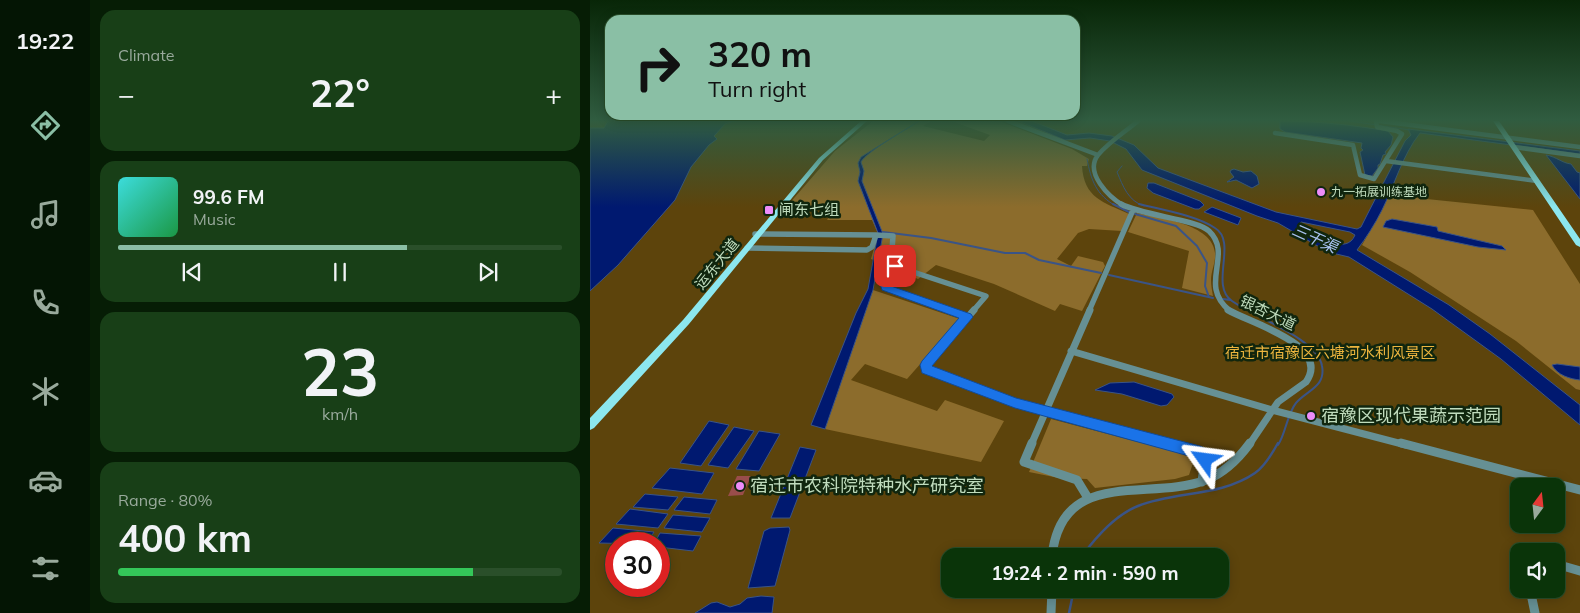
<!DOCTYPE html>
<html lang="en">
<head>
<meta charset="utf-8">
<style>
	:root { --surface:#0a3409; --page:#183f17; --text:#f1f3f6; --muted:#99aa9c; --line:#2a4f2a; --accent:#8abfa5 }
	body { margin:0; font-family:Mulish,"Noto Sans SC",sans-serif; background:var(--page); color:var(--text); height:100vh; display:flex; flex-direction:column; font-size:19px; white-space:nowrap }
	* { box-sizing:border-box; margin:0 }
	p { font-size:16px; color:var(--muted) }
	.icon { flex:none; width:28px; height:28px; fill:none; stroke:currentColor; stroke-width:2; stroke-linecap:round; stroke-linejoin:round }
	.map { position:relative; flex:1; overflow:hidden }
	.details { display:flex; flex-direction:column; gap:10px; padding:10px; background:#061d05; width:500px }
	.details>* { flex:none }
	.hud { position:absolute; left:15px; top:15px; width:475px; height:105px; border-radius:15px; box-shadow:0 2px 12px #0003,0 0 0 1px var(--line); background:#8abfa5; color:#111; overflow:hidden }
	.needle { width:32px; rotate:15deg }
	.tools { position:absolute; left:920px; top:478px; display:grid; gap:10px }
	.tools a { display:grid; place-items:center; width:55px; height:55px; border-radius:10px; background:var(--surface); box-shadow:0 2px 12px #0003,0 0 0 1px var(--line); font-size:25px }
	.speed { position:absolute; left:15px; top:532px; display:flex; gap:10px; font-size:25px; font-weight:700; text-align:center }
	.speed>* { display:grid; place-content:center; width:65px; height:65px; border-radius:50%; background:var(--surface); box-shadow:0 2px 12px #0003,0 0 0 1px var(--line); line-height:1 }
	.speed .limit { border:8px solid #d22; background:#fff; color:#111 }
	.pin { position:absolute; display:grid; place-items:center; width:42px; height:42px; color:#fff; margin:-21px; border-radius:10px; box-shadow:0 2px 8px #0006 }
	.me { position:absolute; width:55px; margin:-28px; rotate:301deg; stroke-linejoin:round; filter:drop-shadow(0 0 4px #0008) }
	.turn { display:flex; align-items:center; gap:18px; height:105px; padding:0 20px; font-size:22px }
	.turn .icon { width:65px; height:65px; stroke-width:2.5 }
	.turn b { display:block; font-size:35px; line-height:42px }
	.big { font-size:38px; font-weight:700; line-height:1.1 }
	.details .widget { flex:1; display:flex; flex-direction:column; justify-content:center; gap:8px; min-width:0; padding:0 18px; border-radius:15px; background:var(--page) }
	.details .dial { align-items:center; gap:0 }
	.dial b { font-size:65px; line-height:1 }
	.song { display:flex; align-items:center; gap:15px }
	.cover { width:60px; height:60px; border-radius:8px; background:linear-gradient(135deg,hsl(180 70% 55%),hsl(140 70% 35%)) }
	.played { height:5px; border-radius:2px; background:linear-gradient(90deg,var(--accent) 65%,var(--line) 65%) }
	.keys { display:flex; justify-content:space-around; direction:ltr }
	.heat { display:flex; justify-content:space-between; align-items:center; font-size:28px; direction:ltr }
	.charge { height:8px; border-radius:4px; background:linear-gradient(90deg,#34c759 80%,var(--line) 0) }
	.trip { position:absolute; left:351px; top:548px; width:288px; height:50px; border-radius:15px; background:var(--surface); box-shadow:0 2px 12px #0003,0 0 0 1px var(--line); font-weight:700; line-height:50px; text-align:center }
	main { display:flex; flex:1; min-height:0 }
	.tabs { display:flex; flex-direction:column; width:90px; justify-content:space-around; align-items:center; background:#041504; color:var(--muted) }
	.tabs .icon { width:35px; height:35px }
	.tabs .active { color:var(--accent) }
	.tabs b { font-size:22px; color:var(--text) }
	.map>svg:first-child { display:block }
</style>
</head>
<body>
<main>
<nav class="tabs">
<b>19:22</b>
<svg class="icon active" aria-label="directions" viewBox="0 0 24 24"><path d="M12 3l9 9-9 9-9-9zM9 14v-3h6M13 9l2 2-2 2"/></svg>
<svg class="icon" aria-label="music" viewBox="0 0 24 24"><path d="M9 18V5l10-2v13"/><circle cx="6" cy="18" r="3"/><circle cx="16" cy="16" r="3"/></svg>
<svg class="icon" aria-label="phone" viewBox="0 0 24 24"><path d="M5 4h4l2 5-3 2q2 4 5 5l2-3 5 2v4C11 20 4 13 5 4z"/></svg>
<svg class="icon" aria-label="climate" viewBox="0 0 24 24"><path d="M12 3v18M4 7l16 10M4 17L20 7"/></svg>
<svg class="icon" aria-label="car" viewBox="0 0 24 24"><path d="M5 17H2v-5l4-1 3-4h7l3 4 3 1v5h-3M9 17h6M6 11h13"/><circle cx="7" cy="17" r="2"/><circle cx="17" cy="17" r="2"/></svg>
<svg class="icon" aria-label="filters" viewBox="0 0 24 24"><path d="M4 7h16M4 17h16"/><circle cx="9" cy="7" r="2"/><circle cx="15" cy="17" r="2"/></svg>
</nav>
<section class="details">
<div class="widget"><p>Climate</p>
<div class="heat"><a>−</a><b class="big">22°</b><a>+</a></div>
</div>
<div class="widget">
<div class="song"><i class="cover"></i><div><b>99.6 FM</b><p>Music</p></div></div>
<div class="played"></div>
<div class="keys"><svg class="icon" aria-label="previous" viewBox="0 0 24 24"><path d="M18 5L8 12l10 7zM5 5v14"/></svg><svg class="icon" aria-label="pause" viewBox="0 0 24 24"><path d="M8 5v14M16 5v14"/></svg><svg class="icon" aria-label="next" viewBox="0 0 24 24"><path d="M6 5l10 7-10 7zM19 5v14"/></svg></div>
</div>
<div class="widget dial"><b>23</b><p>km/h</p></div>
<div class="widget"><p>Range · 80%</p><b class="big">400 km</b><div class="charge"></div></div>
</section>
<div class="map">
<svg width="990" height="613" viewBox="0 0 990 613">
	<rect width="100%" height="100%" fill="#0e450c"/>
	<path fill="#5d440c" fill-rule="evenodd" d="M0,121H990V613H0ZM929,486H966V524H929ZM26,544H69V586H26ZM929,551H966V589H929ZM360,556H630V589H360Z"/>
	<path fill="#8c6c2c" d="M283,121H341L333,126L394,141L400,135L361,121H409L482,149L499,159L497,166H492C494,198 513,202 539,214L532,231L499,229L488,233L467,259L481,266L488,256L513,262L515,266L492,311L470,304L465,311L404,284L346,265L328,279L281,259L288,234L282,220H237L245,208L198,205L245,151Z
		M798,195L943,210L990,284V390L986,389L926,341L820,272L772,245L791,212Z
		M547,213C569,218 623,224 625,253C626,262 621,271 621,280C621,285 622,291 623,296L592,288L599,251L538,232Z
		M283,290L370,319L317,379L275,364L261,380L347,411L355,400L414,421L391,462L235,429Z
		M461,419L605,457L599,475L585,479L505,488L497,479L469,478L439,472Z"/>
	<path fill="#001970" stroke="#3a5487" fill-rule="evenodd" d="M18,121H144L135,124L124,136L127,139L119,145L101,167L85,200L28,265L0,291V128H14Z
		M329,121C316,130 277,151 271,162L274,171L272,181L293,234L283,290L235,429L221,425L266,313L278,289L288,233L268,181L270,172L268,163L271,157Z
		M428,121H442L477,135L499,133L522,136L544,145L568,168L686,212L767,229L771,227L776,217L815,141L821,135L818,129L990,151V154L830,133C812,156 805,184 792,210C785,224 776,238 767,250L859,305L900,334L990,405V425L911,359L842,309L759,257L738,252L688,223L667,216L552,170L536,149L520,141L500,138L475,140ZM711,222L760,232L765,235C757,256 724,236 711,229L709,224Z
		M690,121C727,121 762,125 798,131L803,137L801,145L795,152L796,154L793,155L790,164L788,165V168L782,176L775,175L770,152L773,150L771,148L772,143L695,132L690,129Z
		M956,155C967,157 972,163 981,164L987,172L990,173V199Z
		M644,169L653,172L661,171L667,176L669,184L662,188L646,180L637,182L644,177L640,172L641,170Z
		M558,183H564L610,201L614,205L609,209H605L563,193L557,188Z
		M622,207L651,218L648,225L614,212Z
		M802,219L847,227L848,231L912,246L916,250L888,247L793,227L796,221Z
		M967,364L990,367V380C980,379 967,375 962,365Z
		M544,382L582,394L584,397L577,405L571,406L532,394L505,390L520,383Z
		M119,421L139,425L111,466L90,463Z
		M144,427L164,431L138,468L118,465Z
		M169,431L190,434L169,471L146,469Z
		M210,447L226,450L200,518H181Z
		M80,468L124,473L112,494L62,488Z
		M55,494L88,497L78,510L43,507Z
		M94,497L127,500L120,514L84,510Z
		M40,509L78,514L68,528L26,524Z
		M83,515L120,518L112,532L74,528Z
		M199,527L200,530L185,586L158,588L174,531L180,528Z
		M23,528L64,532L56,544L9,543Z
		M70,533L111,536L103,551L69,547V544H64Z
		M171,596L184,597L182,613H105L121,603L127,602L140,607L150,604L157,598Z"/>
	<g fill="none" stroke-linecap="round" stroke-linejoin="round">
		<path stroke="#3a5487" stroke-width="1" d="M760,121L820,130
			M497,159C501,180 506,195 526,206
			M532,166L527,172C533,186 538,201 554,206"/>
		<path stroke="#3a5487" stroke-width="2" d="M523,204L539,212
			M549,204C572,210 605,215 625,228C648,242 619,285 642,301C664,317 728,339 732,366C736,387 717,390 706,403C697,414 696,433 688,445
			M545,214L586,226L607,246L617,263L615,286L619,297
			M293,232L341,238L415,253H435L449,260L511,273
			M519,275L623,298
			M633,299L640,300"/>
		<path stroke="#3a5487" stroke-width="2.5" d="M492,556C506,537 525,515 548,506C586,491 630,497 665,473C675,466 682,454 688,443
			M479,613L484,589"/>
	</g>
	<path fill="#9a4d4b" d="M147,476H161L153,495L138,496Z"/>
	<g fill="none" stroke-linecap="round" stroke-linejoin="round">
		<path stroke="#669094" stroke-width="4.5" d="M418,121L508,155
			M790,121L990,147
			M685,133L763,145L770,175L784,179L812,134L807,131L787,127L786,121
			M924,147L990,156
			M796,161L947,181
			M534,206C519,197 494,173 508,155C519,142 535,132 548,121"/>
		<path stroke="#669094" stroke-width="5.5" d="M531,204C553,216 606,219 619,231C644,255 607,285 640,311
			M286,235L303,236L301,263L305,266L396,296L383,311
			M157,248L277,250L282,247L286,235L165,234
			M308,267L295,284L296,288L361,311
			M499,311L543,210"/>
		<path stroke="#669094" stroke-width="7" d="M357,310L377,317
			M384,310L336,365V369L425,403L583,445
			M638,310C660,323 742,345 716,382L688,402L659,445
			M481,351L682,410L816,445
			M441,445L500,310"/>
		<path stroke="#669094" stroke-width="9" d="M442,443L434,462L487,480L498,498
			M578,443L610,452L615,457L612,482
			M811,443L990,490
			M462,556C472,466 559,502 616,480C634,473 649,458 660,443
			M966,564L990,571
			M940,589L945,613
			M461,613L462,589"/>
		<path fill="#8ce7ef" fill-rule="evenodd" d="M271,121H277L233,160L99,324L4,428L0,430V418L93,320L229,158Z
			M903,121H909L990,239V247L986,245Z"/>
	</g>
	<linearGradient id="sky" x2="0" y2="1"><stop stop-color="#082607"/><stop offset="0.58" stop-color="#305c40"/><stop offset="1" stop-color="#305c40" stop-opacity="0"/></linearGradient>
	<rect width="990" height="207" fill="url(#sky)"/>
	<path fill="#1a73e8" stroke="#114b97" d="M305,263L313,267L301,286L381,314L383,317L342,366L426,398L610,446L619,450L623,460L621,465L615,467L610,465L606,458L425,408L332,373L330,365L332,361L369,318L292,290L290,284L301,269L300,266L301,264Z"/>
	<g fill="#ed8cfa" stroke="#10260e" stroke-width="2">
		<circle cx="731" cy="192" r="5"/>
		<rect x="174" y="205" width="10" height="10" rx="2.5"/>
		<circle cx="721" cy="416" r="5"/>
		<circle cx="150" cy="486" r="5"/>
	</g>
	<g text-anchor="middle" stroke-width="5" stroke-linejoin="round" paint-order="stroke">
		<g font-size="12" fill="#c0dcbd" stroke="#10260e" text-anchor="start">
			<text x="741" y="196">九一拓展训练基地</text>
		</g>
		<g font-size="15" fill="#c0dcbd" stroke="#10260e" text-anchor="start">
			<text x="189" y="215">闸东七组</text>
		</g>
		<g font-size="15" fill="#c0dcbd" stroke="#10260e">
			<text transform="translate(127 264) rotate(-51)" y="5">运东大道</text>
			<text transform="translate(678 313) rotate(26)" y="5">银杏大道</text>
		</g>
		<g font-size="15" fill="#ecb53e" stroke="#10260e">
			<text x="740" y="358">宿迁市宿豫区六塘河水利风景区</text>
		</g>
		<g font-size="16" font-style="italic" fill="#a9c2f1" stroke="#10260e">
			<text transform="translate(725 238) rotate(24)" y="6">三干渠</text>
		</g>
		<g font-size="18" fill="#c0dcbd" stroke="#10260e" text-anchor="start">
			<text x="731" y="422">宿豫区现代果蔬示范园</text>
			<text x="160" y="492">宿迁市农科院特种水产研究室</text>
		</g>
	</g>
</svg>
<div class="tools">
<a><svg class="needle" viewBox="-14 -14 28 28"><path d="M0-13l5 13h-10z" fill="#e53935"/><path d="M0 13l5-13h-10z" fill="#99aa9c"/></svg></a>
<a><svg class="icon" aria-label="sound" viewBox="0 0 24 24"><path d="M4 9h4l5-4v14l-5-4H4zM17 9q2 3 0 6"/></svg></a>
</div>
<div class="speed"><div class="limit">30</div></div>
<div class="pin" style="left:305px;top:266px;background:#d93025"><svg class="icon" aria-label="arrive" viewBox="0 0 24 24"><path d="M6 21V4h12l-3 4 3 4H6"/></svg></div>
<svg class="me" style="left:615px;top:460px" viewBox="-20 -20 40 40"><path d="M0-17L14 15 0 8-14 15z" fill="#1a73e8" stroke="#fff" stroke-width="4"/></svg>
<div class="trip">19:24 · 2 min · 590 m</div>
<div class="hud">
<div class="turn"><svg class="icon" aria-label="right" viewBox="0 0 24 24"><path d="M7 20v-9h11M14 6l5 5-5 5"/></svg><div><b>320 m</b>Turn right</div></div>
</div>
</div>
</main>
</body>
</html>
